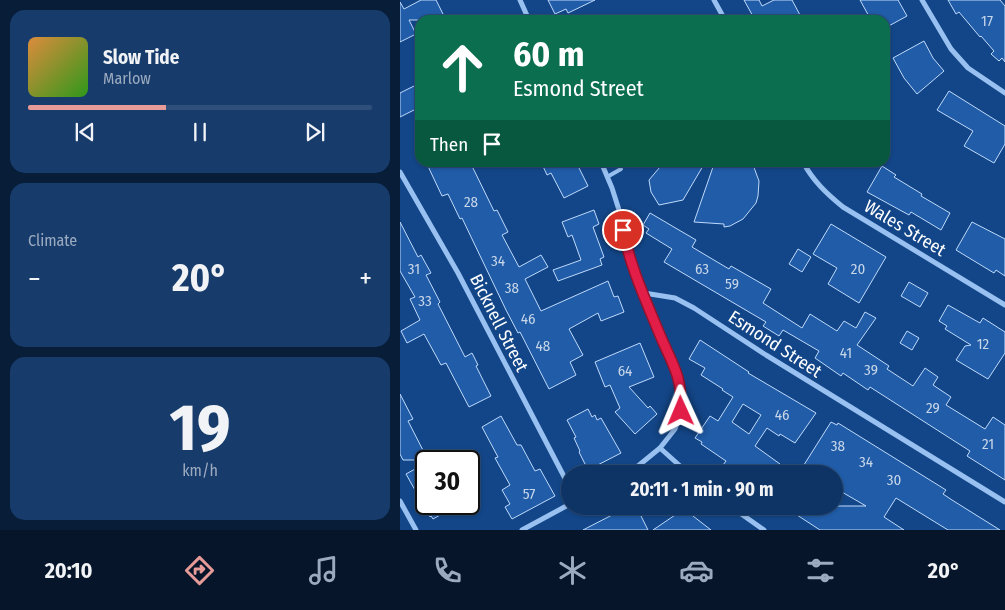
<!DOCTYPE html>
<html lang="en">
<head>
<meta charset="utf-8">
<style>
	:root { --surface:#0e3466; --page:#173c6c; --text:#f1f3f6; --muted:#9baabf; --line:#2e4f7a; --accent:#e69b98 }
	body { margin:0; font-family:"Fira Sans Condensed",sans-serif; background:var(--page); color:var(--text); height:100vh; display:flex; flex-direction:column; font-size:19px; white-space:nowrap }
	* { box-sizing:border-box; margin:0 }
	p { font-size:16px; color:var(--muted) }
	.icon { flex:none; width:28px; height:28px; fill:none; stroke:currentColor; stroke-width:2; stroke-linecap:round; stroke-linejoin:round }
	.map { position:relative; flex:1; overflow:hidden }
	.details { display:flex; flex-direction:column; gap:10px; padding:10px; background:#081d38; width:400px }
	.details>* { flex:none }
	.top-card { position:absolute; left:15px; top:15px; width:475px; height:152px; border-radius:15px; box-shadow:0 1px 4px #0004,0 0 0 1px var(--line); background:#0b6e4f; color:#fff; overflow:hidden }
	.speed { position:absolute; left:15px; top:450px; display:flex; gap:10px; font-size:25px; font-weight:700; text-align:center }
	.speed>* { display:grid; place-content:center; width:65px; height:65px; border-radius:50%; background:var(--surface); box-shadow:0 1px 4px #0004,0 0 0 1px var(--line); line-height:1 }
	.speed .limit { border:2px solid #111; border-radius:8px; background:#fff; color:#111 }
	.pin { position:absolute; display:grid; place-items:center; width:42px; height:42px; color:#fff; margin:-21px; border:2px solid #fff; border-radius:50%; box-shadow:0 1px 5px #0007 }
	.me { position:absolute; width:55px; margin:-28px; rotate:359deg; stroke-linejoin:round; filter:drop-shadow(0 0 4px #0008) }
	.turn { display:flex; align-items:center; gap:18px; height:105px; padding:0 15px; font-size:22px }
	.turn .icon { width:65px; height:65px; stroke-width:2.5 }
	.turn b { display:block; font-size:35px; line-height:42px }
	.then { display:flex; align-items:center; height:48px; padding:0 15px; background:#0003; gap:10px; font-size:19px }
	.big { font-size:38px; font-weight:700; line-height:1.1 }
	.details .card { flex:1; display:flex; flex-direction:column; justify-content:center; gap:8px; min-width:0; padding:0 18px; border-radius:15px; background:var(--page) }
	.details .dial { align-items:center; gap:0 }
	.dial b { font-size:65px; line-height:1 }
	.song { display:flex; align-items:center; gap:15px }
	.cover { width:60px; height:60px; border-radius:8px; background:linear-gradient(135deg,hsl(30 70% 55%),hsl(110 70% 35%)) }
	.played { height:5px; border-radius:2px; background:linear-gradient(90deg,var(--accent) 40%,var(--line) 40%) }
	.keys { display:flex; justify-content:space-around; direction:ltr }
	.heat { display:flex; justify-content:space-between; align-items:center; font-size:28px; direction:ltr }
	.trip { position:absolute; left:161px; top:465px; width:282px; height:50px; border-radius:25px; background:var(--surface); box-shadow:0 1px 4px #0004,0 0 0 1px var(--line); font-weight:700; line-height:50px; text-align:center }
	.tab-bar { display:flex; height:80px; justify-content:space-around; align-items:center; background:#061529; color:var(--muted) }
	.tab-bar .icon { width:35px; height:35px }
	.tab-bar .active { color:var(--accent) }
	.tab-bar b { font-size:22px; color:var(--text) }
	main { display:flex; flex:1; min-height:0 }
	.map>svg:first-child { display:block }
</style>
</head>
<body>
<main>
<section class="details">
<div class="card">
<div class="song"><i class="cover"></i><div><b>Slow Tide</b><p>Marlow</p></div></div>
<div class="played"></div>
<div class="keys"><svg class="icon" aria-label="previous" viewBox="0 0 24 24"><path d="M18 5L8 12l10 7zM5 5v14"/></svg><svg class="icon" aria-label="pause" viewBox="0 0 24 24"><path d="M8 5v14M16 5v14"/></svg><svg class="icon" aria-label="next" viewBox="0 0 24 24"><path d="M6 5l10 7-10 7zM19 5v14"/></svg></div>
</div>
<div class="card"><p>Climate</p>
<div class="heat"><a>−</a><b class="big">20°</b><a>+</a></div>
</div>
<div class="card dial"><b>19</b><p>km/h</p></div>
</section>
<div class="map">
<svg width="605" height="530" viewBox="0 0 605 530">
	<rect width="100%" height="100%" fill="#134688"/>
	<path fill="#205ca8" stroke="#bfdafc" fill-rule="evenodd" d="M21,0H36L46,20H9L16,34L0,42V2L4,9Z
		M148,0H195L168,13L166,9L155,14Z
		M344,0H359L362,6L374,0H392L400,15L391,20H355Z
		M460,0H498L507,16L485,28V20H471Z
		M548,0H600L605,6V62L602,58L599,61L591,54L594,51L581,36L580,37L559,12L556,14Z
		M524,41L533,58L544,71L517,94L504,78L493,58Z
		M20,83V107L0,117V93Z
		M549,91L605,126V144L594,163L564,146L573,131L537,110Z
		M26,162H70L94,211L97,210L108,232L102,235L119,267L141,255L148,267L125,279L141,311L208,281L214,297L218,296L224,312L201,321L198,313L169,329L183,355L170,362L176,375L149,389L120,332L118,333L106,310L62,218L60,219L48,194L42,196Z
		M141,162H176L188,186L164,198L151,173L147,175Z
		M267,162L303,166L283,200L259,205L251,192L249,180L260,167Z
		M326,162H352L359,181L358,196L356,203L343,219L330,226L324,227V224L294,222L314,164L324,166Z
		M482,166L496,175L494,177L522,194L521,196L550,213L541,230L511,212L509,215L467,192Z
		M194,210L199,224L193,227L204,257L200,259L202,265L158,281L153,270L181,260L172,235L168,237L162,222Z
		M250,213L296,240L292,247L329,269L331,266L371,289L363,303L402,328L410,314L437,331L444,321L456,328L465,312L476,318L457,345L489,366L487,369L513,386L525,368L538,377L533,385L551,397L546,405L585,429L593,417L605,425V480L567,456L570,451L470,387L468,390L443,373L441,376L415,358L419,351L383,330L379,336L363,326L366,322L264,262L272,249L246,233L249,229L243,225Z
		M0,222L18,257L21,255L31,273L26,275L40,302L38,304L65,357L72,353L78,365L76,366L91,396L69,407L46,363L41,365L24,334L7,343L1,331L20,320L10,299L15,297L0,271Z
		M572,222L605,239V276L596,270L594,273L556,250Z
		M431,224L486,257L459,303L428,284L437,268L413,254Z
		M398,249L411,257L402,272L389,264Z
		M509,282L528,293L520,307L501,296Z
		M548,305L580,323L583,318L605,332V353L588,379L556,360L565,346L571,345L545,329L547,326L539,321Z
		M507,331L519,338L512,350L500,343Z
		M300,340L349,372L348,373L416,413L395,443L380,434L379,436L367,428L355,446L380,464L374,474H335L323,465L326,461L301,444L302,442L295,438L310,416L318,421L333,397L322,390L323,389L301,375L305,368L289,359ZM343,404L361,415L349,434L332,422Z
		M240,343L254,377L229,387L248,408L250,406L257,414L235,434L215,412L220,408L210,385L205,387L195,362Z
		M0,394L13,419L8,421L28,460H3L0,454Z
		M188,409L192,417L195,415L197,420L201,418L221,453L188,470L179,452L180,451L174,438L176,437L167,420Z
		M101,416L117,445H121L135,471L140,469L155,496L112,519L105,507L110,504L102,490L110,485L95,458L98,457L82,427Z
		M431,422L437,425L438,423L467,441L546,490L543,494L552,500L600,530H548L496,498L484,517L504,530H420L397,515L403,506H466L435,488V474H412L402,468Z
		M26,463V504H60L33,519L31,516L30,517L6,474Z
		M219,506H236L248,530H183L214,514L212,510Z
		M284,509L311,530H253Z"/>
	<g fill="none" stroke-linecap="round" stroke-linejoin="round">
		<path stroke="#98c0f0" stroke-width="4" d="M207,177L221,169"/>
		<path stroke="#98c0f0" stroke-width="5" d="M120,0L129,20
			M314,0L325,20
			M522,0L551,49L568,68L605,93
			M201,162L212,188L219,210L227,249L260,336L278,374L281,391V411L275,429L260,448L238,466L224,474
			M403,162C413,181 427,194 443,207L605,305
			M0,172L58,273L170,488
			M244,293L275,298L294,308L366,355L605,502
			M260,448L289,474
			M0,501L16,530
			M330,506L364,530
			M122,530L170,504"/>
	</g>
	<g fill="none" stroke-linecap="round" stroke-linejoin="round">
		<g stroke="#92132f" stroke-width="12">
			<path id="route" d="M223,230C230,266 246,301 260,335C273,366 282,375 281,411"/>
		</g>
		<use href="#route" stroke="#e11d48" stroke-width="9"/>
	</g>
	<g text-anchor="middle" stroke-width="5" stroke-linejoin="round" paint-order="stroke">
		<g font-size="15" fill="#c7d6e9">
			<text x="587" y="26">17</text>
			<text x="71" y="207">28</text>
			<text x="98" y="266">34</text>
			<text x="14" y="274">31</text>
			<text x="302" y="274">63</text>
			<text x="458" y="274">20</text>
			<text x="332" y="289">59</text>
			<text x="112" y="293">38</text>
			<text x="25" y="306">33</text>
			<text x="128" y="324">46</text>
			<text x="583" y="349">12</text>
			<text x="143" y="351">48</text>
			<text x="446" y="358">41</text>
			<text x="471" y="375">39</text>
			<text x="225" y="376">64</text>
			<text x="533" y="413">29</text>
			<text x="382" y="420">46</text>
			<text x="588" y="449">21</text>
			<text x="438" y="451">38</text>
			<text x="466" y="467">34</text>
			<text x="494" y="485">30</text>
			<text x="129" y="499">57</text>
		</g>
		<g font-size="18" fill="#fff" stroke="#134688">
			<text transform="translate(505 228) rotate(31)" y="6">Wales Street</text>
			<text transform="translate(99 323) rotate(63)" y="6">Bicknell Street</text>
			<text transform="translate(375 344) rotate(33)" y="6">Esmond Street</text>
		</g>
	</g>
</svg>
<div class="speed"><div class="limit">30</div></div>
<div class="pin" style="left:223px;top:230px;background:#d93025"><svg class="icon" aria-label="arrive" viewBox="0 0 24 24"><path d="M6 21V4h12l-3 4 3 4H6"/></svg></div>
<svg class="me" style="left:281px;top:411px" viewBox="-20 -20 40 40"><path d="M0-17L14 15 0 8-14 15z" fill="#e11d48" stroke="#fff" stroke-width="4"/></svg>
<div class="trip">20:11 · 1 min · 90 m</div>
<div class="top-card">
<div class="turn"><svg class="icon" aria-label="ahead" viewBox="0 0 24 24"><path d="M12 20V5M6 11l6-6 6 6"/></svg><div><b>60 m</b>Esmond Street</div></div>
<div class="then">Then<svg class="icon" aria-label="arrive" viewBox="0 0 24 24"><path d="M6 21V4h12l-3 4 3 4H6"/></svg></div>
</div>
</div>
</main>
<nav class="tab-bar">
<b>20:10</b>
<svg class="icon active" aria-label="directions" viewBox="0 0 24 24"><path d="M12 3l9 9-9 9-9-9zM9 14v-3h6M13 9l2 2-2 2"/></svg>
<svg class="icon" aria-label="music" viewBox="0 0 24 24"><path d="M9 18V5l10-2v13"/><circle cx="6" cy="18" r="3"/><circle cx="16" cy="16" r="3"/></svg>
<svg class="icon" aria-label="phone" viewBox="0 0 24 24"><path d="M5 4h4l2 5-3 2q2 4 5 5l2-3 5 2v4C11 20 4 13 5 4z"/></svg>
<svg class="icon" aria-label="climate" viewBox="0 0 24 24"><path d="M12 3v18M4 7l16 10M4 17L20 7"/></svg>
<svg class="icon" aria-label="car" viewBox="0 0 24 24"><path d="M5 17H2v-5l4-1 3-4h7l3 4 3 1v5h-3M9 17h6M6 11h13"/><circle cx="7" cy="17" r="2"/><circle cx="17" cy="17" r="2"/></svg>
<svg class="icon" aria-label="filters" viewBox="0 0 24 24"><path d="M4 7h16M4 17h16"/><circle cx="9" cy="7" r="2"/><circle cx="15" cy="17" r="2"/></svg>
<b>20°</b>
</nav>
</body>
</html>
